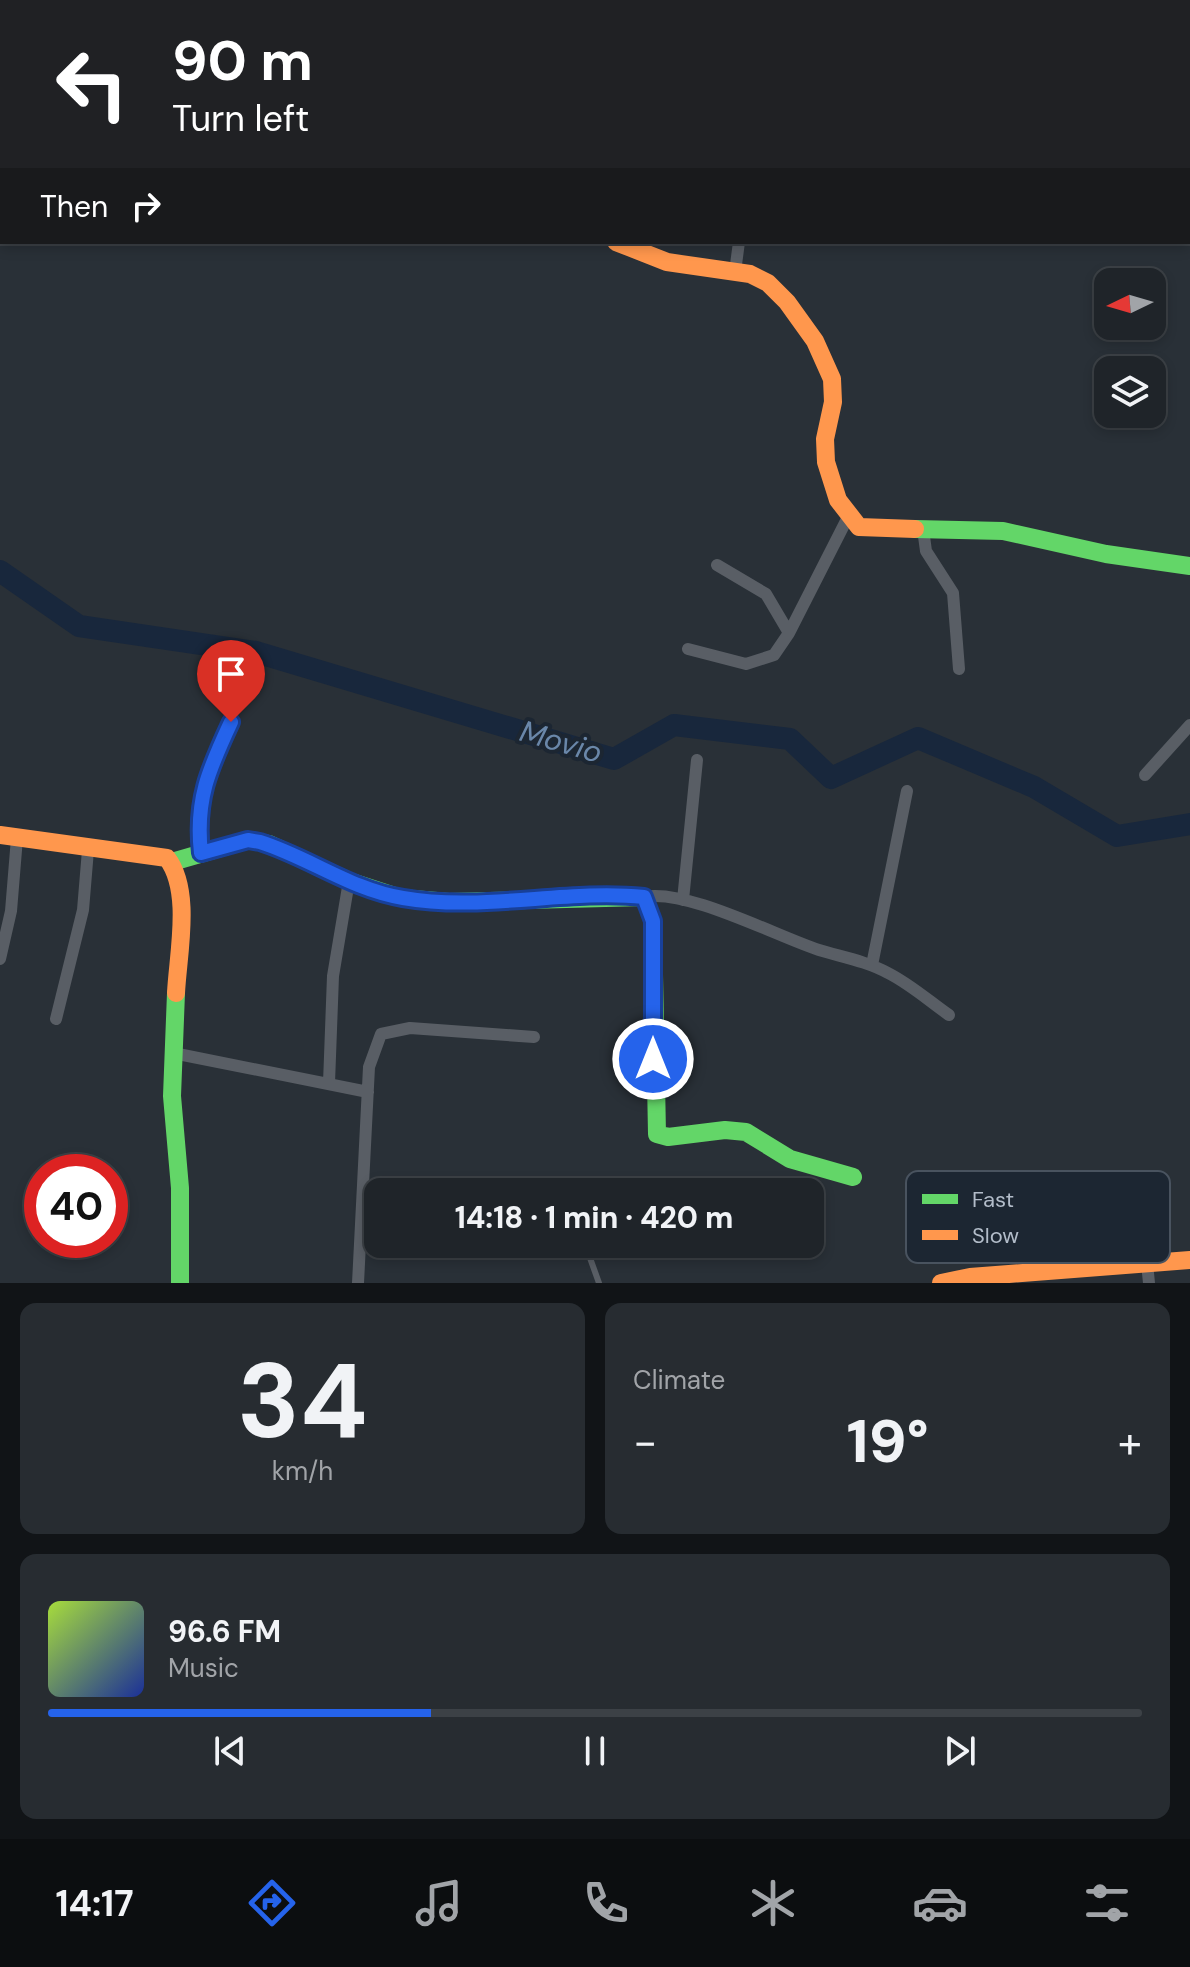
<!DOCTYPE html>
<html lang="en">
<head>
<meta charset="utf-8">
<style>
	:root { --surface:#1f2429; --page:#272c31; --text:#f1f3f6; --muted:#a1a4a8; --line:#3c4146; --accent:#2563eb }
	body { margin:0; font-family:"DM Sans",sans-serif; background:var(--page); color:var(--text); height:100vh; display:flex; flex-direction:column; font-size:30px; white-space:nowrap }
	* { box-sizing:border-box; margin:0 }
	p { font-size:26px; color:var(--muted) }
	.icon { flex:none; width:44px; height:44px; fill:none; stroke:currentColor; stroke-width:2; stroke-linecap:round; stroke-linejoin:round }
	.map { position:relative; height:1283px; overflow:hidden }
	.sheet { display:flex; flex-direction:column; gap:20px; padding:20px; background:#111417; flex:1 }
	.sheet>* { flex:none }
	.banner { position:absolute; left:0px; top:0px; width:1190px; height:244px; box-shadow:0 4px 12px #0003,0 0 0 2px var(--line); background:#202124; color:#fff; overflow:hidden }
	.needle { width:52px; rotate:265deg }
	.controls { position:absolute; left:1094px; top:268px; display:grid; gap:16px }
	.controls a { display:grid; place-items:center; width:72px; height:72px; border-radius:16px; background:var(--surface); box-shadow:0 4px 12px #0003,0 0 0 2px var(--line); font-size:40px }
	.speed { position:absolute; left:24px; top:1154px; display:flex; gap:16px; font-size:40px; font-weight:700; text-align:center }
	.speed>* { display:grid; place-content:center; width:104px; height:104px; border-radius:50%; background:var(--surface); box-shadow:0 4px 12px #0003,0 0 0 2px var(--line); line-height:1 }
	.speed .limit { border:12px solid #d22; background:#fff; color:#111 }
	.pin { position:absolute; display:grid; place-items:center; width:68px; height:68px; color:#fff; margin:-82px -34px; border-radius:50% 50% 50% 0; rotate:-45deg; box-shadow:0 0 8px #0007 }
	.pin .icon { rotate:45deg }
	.me { position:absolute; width:88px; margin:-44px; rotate:0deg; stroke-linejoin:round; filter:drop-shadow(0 0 6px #0008) }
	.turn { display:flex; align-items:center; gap:28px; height:168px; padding:0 40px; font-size:36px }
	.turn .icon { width:104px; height:104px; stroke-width:2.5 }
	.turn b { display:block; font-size:56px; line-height:68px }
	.then { display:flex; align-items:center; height:76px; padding:0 40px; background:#0003; gap:16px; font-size:30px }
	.big { font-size:60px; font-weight:800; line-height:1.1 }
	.sheet .widget { flex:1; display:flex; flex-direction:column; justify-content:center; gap:12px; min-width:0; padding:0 28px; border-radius:16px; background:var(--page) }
	.sheet .dial { align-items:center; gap:0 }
	.dial b { font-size:104px; line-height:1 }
	.song { display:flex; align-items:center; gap:24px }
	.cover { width:96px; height:96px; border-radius:12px; background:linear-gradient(135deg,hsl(80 70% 55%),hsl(230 70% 35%)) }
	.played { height:8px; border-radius:4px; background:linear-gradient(90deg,var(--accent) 35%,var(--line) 35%) }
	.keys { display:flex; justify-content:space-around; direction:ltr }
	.heat { display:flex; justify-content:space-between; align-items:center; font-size:44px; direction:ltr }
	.sheet .tiles { flex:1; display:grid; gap:20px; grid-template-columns:1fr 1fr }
	.widget:last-child { grid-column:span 2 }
	.trip { position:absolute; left:364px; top:1178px; width:460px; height:80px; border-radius:16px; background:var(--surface); box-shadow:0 4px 12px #0003,0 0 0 2px var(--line); font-weight:800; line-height:80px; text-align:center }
	.tab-bar { display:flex; height:128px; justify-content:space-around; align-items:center; background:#0c0e10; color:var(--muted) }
	.tab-bar .icon { width:56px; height:56px }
	.tab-bar .selected { color:var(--accent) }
	.tab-bar b { font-size:36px; color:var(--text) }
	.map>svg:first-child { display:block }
</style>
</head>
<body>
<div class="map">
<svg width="1190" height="1283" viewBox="0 0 1190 1283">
	<rect width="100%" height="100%" fill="#293037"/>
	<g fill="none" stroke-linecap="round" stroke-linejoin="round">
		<path stroke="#18273c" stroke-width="22" d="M0,571L79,626L256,652L614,759L674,725L790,739L831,778L918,738L1034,787L1117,836L1190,824"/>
		<path stroke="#595e65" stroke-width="6" d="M365,1231L378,1208
			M585,1244L599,1283"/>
		<path stroke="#595e65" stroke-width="12" d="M38,0L43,2
			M777,0L779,2
			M494,2V0
			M822,2L823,0
			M1002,2L1003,0
			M1188,232L1190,233
			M735,272L739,242
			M923,529L926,551L953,593L959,669
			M717,565L766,594L789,633
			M688,649L746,664L774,655L789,633L847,519
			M1145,775L1190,725
			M201,853C195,799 209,769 231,722
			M644,897C686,888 776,936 819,950C842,957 866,961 888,973C910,984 929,1001 949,1015
			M683,900L697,760
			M0,959L11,911L17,838
			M872,965L907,791
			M56,1019L83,910L88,850
			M173,1053L368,1092
			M329,1083L333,976L349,881
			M1147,1263L1149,1283
			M358,1283L369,1067L381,1034L410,1028L534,1037"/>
		<path stroke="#63d668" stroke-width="18" d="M915,529L1003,531L1106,554L1190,566
			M172,862L248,840L269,844L349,881L401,898L449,902L644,897L653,921L657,1134L668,1137L725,1130L746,1132L790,1159L853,1177
			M176,993L172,1096L180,1188V1283"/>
		<path stroke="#ff974d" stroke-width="18" d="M616,242L667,262L750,274L768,283L787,302L815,341L832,379L833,402L825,439L826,462L838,500L859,527L915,529
			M0,835L167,858C192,891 178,953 176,993
			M941,1283L970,1277L1190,1260"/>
	</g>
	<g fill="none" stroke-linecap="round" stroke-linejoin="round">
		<g stroke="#184099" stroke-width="20">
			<path id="route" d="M231,722C209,769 195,800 201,853L248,840L260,842C308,857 352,890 403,898C483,912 565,889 644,897L653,921V1059"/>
		</g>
		<use href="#route" stroke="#2563eb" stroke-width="14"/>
	</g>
	<g text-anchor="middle" stroke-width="8" stroke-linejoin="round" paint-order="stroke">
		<g font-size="30" font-style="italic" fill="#6a87a9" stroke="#1c2632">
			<text transform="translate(561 742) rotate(16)" y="10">Movio</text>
		</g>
	</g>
	<rect x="906" y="1171" width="264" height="92" rx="12" fill="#1c2632" stroke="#49535f" stroke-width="2"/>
	<rect x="922" y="1194" width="36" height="10" fill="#63d668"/>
	<rect x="922" y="1230" width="36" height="10" fill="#ff974d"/>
	<g font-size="22" fill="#b2bcc9">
		<text x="972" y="1207">Fast</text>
		<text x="972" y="1243">Slow</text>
	</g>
</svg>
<div class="controls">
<a><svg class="needle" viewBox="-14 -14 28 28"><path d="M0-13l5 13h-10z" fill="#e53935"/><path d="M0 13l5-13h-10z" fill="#a1a4a8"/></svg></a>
<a><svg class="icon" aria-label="layers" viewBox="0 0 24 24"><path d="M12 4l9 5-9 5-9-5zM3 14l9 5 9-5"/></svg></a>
</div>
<div class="speed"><div class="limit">40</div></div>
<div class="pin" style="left:231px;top:722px;background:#d93025"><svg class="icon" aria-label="arrive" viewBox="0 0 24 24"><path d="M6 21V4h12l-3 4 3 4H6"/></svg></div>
<svg class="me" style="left:653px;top:1059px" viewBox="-20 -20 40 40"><circle r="17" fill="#2563eb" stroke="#fff" stroke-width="3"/><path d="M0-11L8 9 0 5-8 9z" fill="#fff"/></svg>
<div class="trip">14:18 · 1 min · 420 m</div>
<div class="banner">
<div class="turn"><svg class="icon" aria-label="left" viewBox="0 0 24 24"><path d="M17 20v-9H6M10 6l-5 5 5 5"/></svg><div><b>90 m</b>Turn left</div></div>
<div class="then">Then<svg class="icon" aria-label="right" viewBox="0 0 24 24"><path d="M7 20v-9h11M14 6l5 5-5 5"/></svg></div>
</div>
</div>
<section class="sheet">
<div class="tiles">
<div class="widget dial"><b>34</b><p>km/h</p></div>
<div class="widget"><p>Climate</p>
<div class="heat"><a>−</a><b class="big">19°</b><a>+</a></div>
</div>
<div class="widget">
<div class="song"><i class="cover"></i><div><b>96.6 FM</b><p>Music</p></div></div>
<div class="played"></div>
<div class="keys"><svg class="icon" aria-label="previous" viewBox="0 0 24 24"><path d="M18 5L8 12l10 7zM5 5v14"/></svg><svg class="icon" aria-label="pause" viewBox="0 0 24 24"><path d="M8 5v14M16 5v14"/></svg><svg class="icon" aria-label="next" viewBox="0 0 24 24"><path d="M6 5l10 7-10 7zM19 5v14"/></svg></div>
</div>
</div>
</section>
<nav class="tab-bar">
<b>14:17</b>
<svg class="icon selected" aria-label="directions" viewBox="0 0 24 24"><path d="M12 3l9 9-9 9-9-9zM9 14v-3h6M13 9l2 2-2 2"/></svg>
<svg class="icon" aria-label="music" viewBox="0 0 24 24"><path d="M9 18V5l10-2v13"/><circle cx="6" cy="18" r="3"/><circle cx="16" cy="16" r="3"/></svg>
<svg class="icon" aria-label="phone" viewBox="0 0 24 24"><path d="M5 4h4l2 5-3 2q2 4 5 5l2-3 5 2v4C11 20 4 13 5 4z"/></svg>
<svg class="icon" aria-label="climate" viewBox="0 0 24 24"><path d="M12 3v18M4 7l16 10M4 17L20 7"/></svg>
<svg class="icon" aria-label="car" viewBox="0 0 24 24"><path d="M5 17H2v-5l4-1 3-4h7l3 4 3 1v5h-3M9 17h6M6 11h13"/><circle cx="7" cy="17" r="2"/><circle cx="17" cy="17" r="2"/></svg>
<svg class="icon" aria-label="filters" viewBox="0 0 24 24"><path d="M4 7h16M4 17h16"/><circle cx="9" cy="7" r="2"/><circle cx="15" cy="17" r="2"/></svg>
</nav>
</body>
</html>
